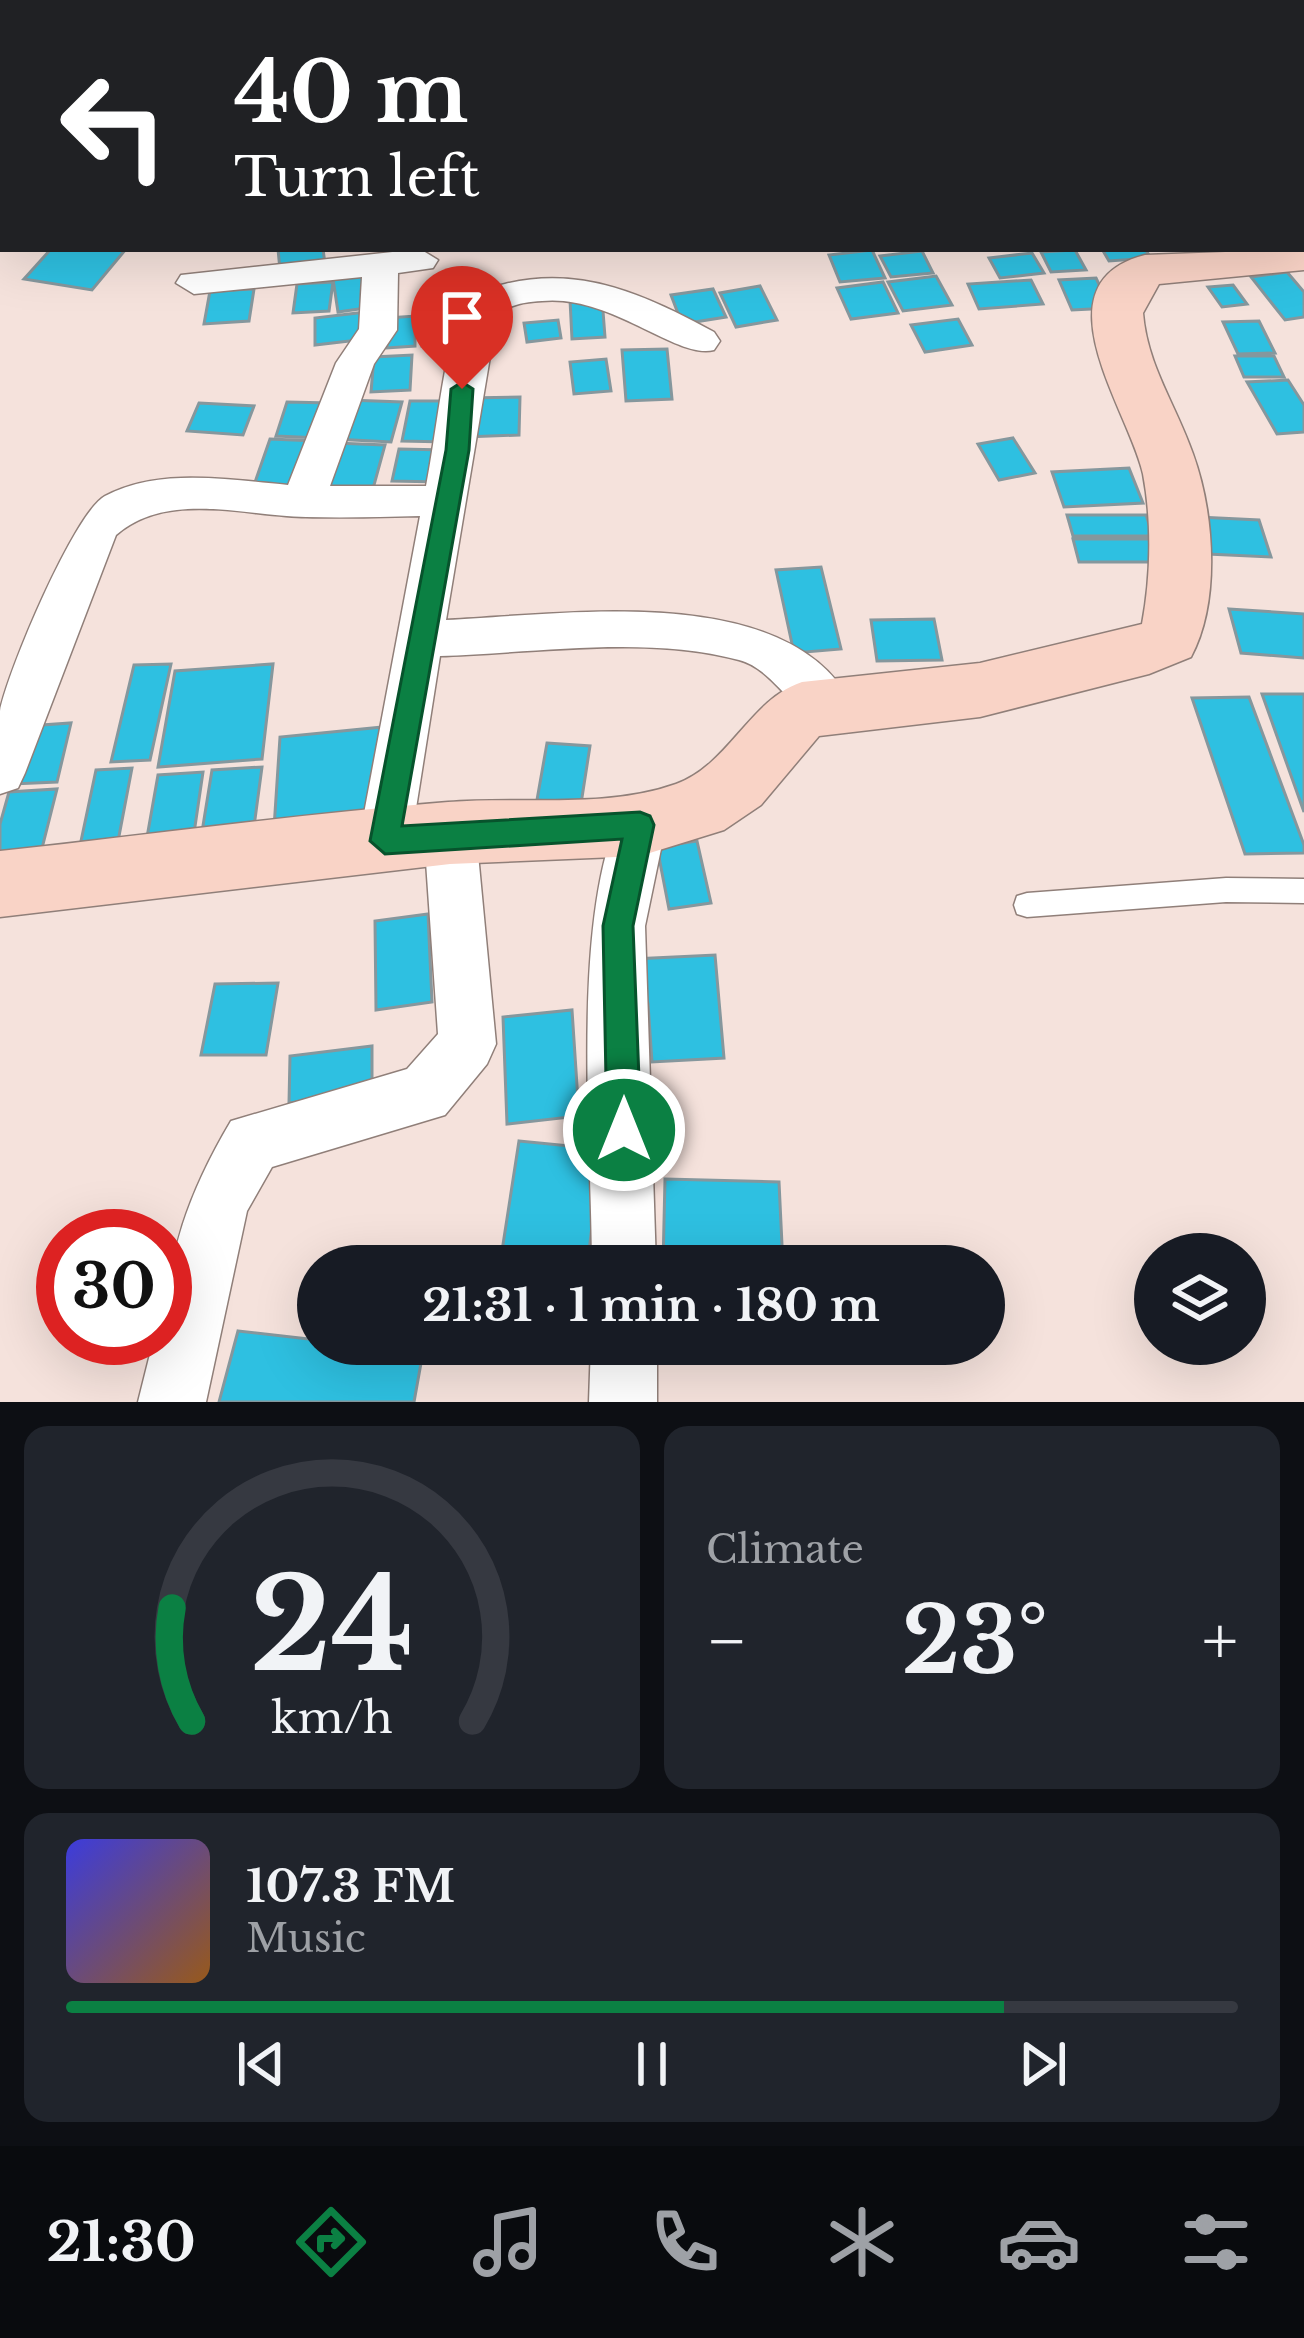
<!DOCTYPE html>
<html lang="en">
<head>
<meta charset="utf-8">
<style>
	:root { --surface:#171b24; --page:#20242c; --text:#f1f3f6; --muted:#9ea1a6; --line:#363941; --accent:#0b8043 }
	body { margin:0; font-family:"Libre Baskerville",serif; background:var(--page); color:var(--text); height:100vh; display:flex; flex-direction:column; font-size:45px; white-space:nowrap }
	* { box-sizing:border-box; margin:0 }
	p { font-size:39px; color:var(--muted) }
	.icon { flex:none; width:66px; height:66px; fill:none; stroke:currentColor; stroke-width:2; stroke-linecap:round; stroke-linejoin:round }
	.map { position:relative; height:1402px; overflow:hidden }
	.side { display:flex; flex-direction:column; gap:24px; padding:24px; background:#0d0f14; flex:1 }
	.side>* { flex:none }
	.top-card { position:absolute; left:0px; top:0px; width:1305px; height:252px; box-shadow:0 12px 48px #0002; background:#202124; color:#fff; overflow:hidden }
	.fabs { position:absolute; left:1134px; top:1233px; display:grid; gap:24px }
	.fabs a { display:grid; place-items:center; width:132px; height:132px; border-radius:50%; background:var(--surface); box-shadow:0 12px 48px #0002; font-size:60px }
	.speed { position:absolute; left:36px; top:1209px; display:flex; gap:24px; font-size:60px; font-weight:700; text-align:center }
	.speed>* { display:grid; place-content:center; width:156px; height:156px; border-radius:50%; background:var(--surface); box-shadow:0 12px 48px #0002; line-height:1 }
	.speed .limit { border:18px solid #d22; background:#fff; color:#111 }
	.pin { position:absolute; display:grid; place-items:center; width:102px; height:102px; color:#fff; margin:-123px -51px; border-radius:50% 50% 50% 0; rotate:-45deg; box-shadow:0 0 12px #0007 }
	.pin .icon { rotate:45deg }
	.me { position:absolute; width:132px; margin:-66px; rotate:0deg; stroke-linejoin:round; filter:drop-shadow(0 0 9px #0008) }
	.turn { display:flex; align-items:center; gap:42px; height:252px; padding:0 36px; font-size:54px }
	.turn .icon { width:156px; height:156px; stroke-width:2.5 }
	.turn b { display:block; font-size:84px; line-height:102px }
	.big { font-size:90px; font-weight:800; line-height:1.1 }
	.side .tile { flex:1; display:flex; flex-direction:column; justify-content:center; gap:18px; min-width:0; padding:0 42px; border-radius:24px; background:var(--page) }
	.side .dial { align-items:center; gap:0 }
	.dial svg { height:312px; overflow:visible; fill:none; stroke:var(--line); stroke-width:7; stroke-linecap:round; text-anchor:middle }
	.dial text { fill:var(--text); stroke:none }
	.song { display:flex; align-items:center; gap:36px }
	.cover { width:144px; height:144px; border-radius:18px; background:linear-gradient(135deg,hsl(240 70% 55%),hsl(30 70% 35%)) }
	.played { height:12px; border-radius:6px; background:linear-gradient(90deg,var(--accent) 80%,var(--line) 80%) }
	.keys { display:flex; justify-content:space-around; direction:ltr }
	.heat { display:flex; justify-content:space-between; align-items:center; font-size:66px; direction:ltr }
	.side .tiles { flex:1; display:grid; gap:24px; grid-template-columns:1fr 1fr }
	.tile:last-child { grid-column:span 2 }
	.trip { position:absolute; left:297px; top:1245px; width:708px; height:120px; border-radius:60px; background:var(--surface); box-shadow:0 12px 48px #0002; font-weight:800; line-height:120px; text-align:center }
	.menu { display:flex; height:192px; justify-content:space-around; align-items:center; background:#090b0e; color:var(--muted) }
	.menu .icon { width:84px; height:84px }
	.menu .selected { color:var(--accent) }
	.menu b { font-size:54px; color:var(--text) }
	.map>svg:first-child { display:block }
</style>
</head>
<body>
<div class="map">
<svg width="1304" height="1402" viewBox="0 0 1304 1402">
	<rect width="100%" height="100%" fill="#f5e2dc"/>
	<path fill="#2ec0e1" stroke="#85979d" stroke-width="3" d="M51,249H126L92,290L24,279Z
		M278,249H323L325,264L280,270Z
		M1102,249H1145L1151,258L1109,261Z
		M872,250L885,278L840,282L829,255Z
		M1075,250L1086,270L1051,272L1041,252Z
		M922,251L933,273L891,277L880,256Z
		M1032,253L1044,273L1000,278L989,258Z
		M1287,272L1304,292V317L1285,320L1251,277Z
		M374,273L380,306L338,312L333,279Z
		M936,276L952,305L903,311L888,282Z
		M1096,278L1110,308L1072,310L1059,280Z
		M1031,280L1043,304L979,309L968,284Z
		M333,282L329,311L293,313L297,284Z
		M883,282L898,313L851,319L837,288Z
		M1233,285L1247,304L1222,307L1208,287Z
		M760,286L777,320L736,327L720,293Z
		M254,289L249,321L204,324L210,291Z
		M713,289L726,317L682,324L671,295Z
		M602,298L605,337L572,339L570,300Z
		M366,312L367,339L315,345V318Z
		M460,315V344L422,346L423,317Z
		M415,316V346L387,348L388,318Z
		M958,319L972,345L925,352L911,325Z
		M558,320L561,338L527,342L524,323Z
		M1259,321L1275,353L1238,354L1223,322Z
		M667,349L672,399L626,401L622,350Z
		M412,355L410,390L371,392L374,357Z
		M1235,356H1274L1284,377H1244Z
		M606,359L611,391L574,394L570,362Z
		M1288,380L1304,405V432L1277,434L1247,382Z
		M520,397L519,435L465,437L467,398Z
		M347,400L402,402L391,442L334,439Z
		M410,401H454L447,442L402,441Z
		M287,402L330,403L321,438L276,436Z
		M199,403L254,406L243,435L187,431Z
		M1013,438L1035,473L999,480L978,444Z
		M270,439L316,441L300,490L253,488Z
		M334,443L385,445L371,496L318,493Z
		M399,449L446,450L441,482L392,481Z
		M1129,468L1143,503L1064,507L1052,472Z
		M1067,515H1146L1153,536H1073Z
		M1177,516L1259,520L1271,557L1186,553Z
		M1073,539H1152L1159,562H1079Z
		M821,567L841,649L794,653L776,570Z
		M1229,609L1304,614V658L1241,653Z
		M934,619L942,660L877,661L871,620Z
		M171,664L150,760L111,762L134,665Z
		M273,664L262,759L158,767L175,671Z
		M1262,694H1304V812Z
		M1249,697L1304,845V853L1245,854L1192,698Z
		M71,723L57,782L13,784L28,726Z
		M383,727L381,818L274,828L280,737Z
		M547,743L590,746L581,804L537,800Z
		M262,767L253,834L201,838L212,770Z
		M132,768L115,857L77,860L96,770Z
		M203,772L193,840L146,843L158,775Z
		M57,789L39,860L0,862V824L9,792Z
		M697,841L711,903L669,909L657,847Z
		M428,914L432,1002L376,1010L375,921Z
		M715,955L724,1058L652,1062L648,1004L634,1005L633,959Z
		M278,983L266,1055H201L215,984Z
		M572,1010L579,1116L507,1124L503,1017Z
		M372,1046V1092L289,1103L290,1056Z
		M519,1141L601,1149L588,1260L502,1251Z
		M665,1179L779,1182L783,1266H663Z
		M238,1331L423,1352L414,1402H219Z"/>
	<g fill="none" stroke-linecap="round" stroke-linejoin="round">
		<g stroke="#907f79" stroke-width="3">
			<path id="lane" d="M1226,878L1304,879V903L1226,902L1027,917L1017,914L1014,905L1017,896L1027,893Z"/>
		</g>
		<g stroke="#907f79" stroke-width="3">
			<path id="street" d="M3,2L5,3L3,33L0,32Z
				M0,68H3V86H0Z
				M1302,75H1304V93H1302Z
				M0,209H3L0,232Z
				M420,249L438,260L433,268L398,273L397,330L374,364L330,486H426C436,436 443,358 460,313C468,295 487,288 505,284C583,265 647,296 714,332L720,341L714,350C677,360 611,294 542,301C525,302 511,304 497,315L446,620C563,615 789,579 853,706L846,720C799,736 782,671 739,660C646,635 536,653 440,656L411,840L403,856L385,863L367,856L359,840L420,516C382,517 344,518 306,517C244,516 168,490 116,535L25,773L18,788L0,794C0,768 0,737 0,711C7,673 74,513 105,496C159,467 231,480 288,485L336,363L359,329L362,277L194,294L176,283L181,275Z
				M640,802L658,809L666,825L645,926L656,1266H592C592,1140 570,919 622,809Z
				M450,810L468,817L476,833L496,1044L487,1064L445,1115L272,1167L247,1211L206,1402H138L154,1338H165C165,1257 190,1190 231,1121L407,1069L438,1034L424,833L432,817Z
				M591,1344H657V1402H589Z"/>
		</g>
		<g stroke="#907f79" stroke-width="3">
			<path id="secondary" d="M1304,240V270L1159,284L1143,313C1147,365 1176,405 1193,454C1214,512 1221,601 1191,657L1149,674L980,717L819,736L761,805L724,830L640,856L450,864L0,917V851C149,835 298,814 448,802C521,796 606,809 676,784C730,764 749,700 802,682L980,663L1142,624C1151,576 1152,522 1143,474C1130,412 1034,283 1145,255L1302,249Z"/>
		</g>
		<use href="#lane" fill="#fff" fill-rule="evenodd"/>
		<use href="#street" fill="#fff" fill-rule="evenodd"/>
		<use href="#secondary" fill="#f9d3c6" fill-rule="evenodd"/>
	</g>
	<path fill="#0b8043" stroke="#07532c" stroke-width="3" d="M462,382L473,389L469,450L402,826L640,812L650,816L654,825L633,926L641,1130L636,1142L624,1147L612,1142L607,1130L603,926L622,839L385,854L370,841L446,450L451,389Z"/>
</svg>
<div class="fabs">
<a><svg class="icon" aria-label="layers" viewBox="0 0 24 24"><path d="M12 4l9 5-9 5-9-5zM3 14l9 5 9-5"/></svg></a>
</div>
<div class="speed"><div class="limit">30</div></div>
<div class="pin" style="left:462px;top:389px;background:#d93025"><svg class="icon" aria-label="arrive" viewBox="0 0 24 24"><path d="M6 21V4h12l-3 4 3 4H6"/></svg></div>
<svg class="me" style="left:624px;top:1130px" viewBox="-20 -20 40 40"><circle r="17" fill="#0b8043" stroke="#fff" stroke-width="3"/><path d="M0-11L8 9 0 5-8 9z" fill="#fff"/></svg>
<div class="trip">21:31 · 1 min · 180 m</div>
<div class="top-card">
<div class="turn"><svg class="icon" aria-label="left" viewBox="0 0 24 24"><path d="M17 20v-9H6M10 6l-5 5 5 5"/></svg><div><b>40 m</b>Turn left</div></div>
</div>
</div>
<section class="side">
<div class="tiles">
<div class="tile dial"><svg viewBox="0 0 100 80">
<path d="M14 69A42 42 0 1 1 86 69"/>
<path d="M14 69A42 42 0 0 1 9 40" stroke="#0b8043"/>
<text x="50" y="56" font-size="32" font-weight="700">24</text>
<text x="50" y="72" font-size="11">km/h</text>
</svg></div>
<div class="tile"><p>Climate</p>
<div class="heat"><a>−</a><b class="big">23°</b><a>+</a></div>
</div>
<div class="tile">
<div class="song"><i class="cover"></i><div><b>107.3 FM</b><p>Music</p></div></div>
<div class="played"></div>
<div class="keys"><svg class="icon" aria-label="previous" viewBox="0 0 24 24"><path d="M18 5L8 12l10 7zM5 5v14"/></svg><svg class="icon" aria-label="pause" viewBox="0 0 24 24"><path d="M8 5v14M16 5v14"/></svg><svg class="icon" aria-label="next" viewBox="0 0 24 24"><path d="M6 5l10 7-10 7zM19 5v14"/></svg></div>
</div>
</div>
</section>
<nav class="menu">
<b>21:30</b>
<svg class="icon selected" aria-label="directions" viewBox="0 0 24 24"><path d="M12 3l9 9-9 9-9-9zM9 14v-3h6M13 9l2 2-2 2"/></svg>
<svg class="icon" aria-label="music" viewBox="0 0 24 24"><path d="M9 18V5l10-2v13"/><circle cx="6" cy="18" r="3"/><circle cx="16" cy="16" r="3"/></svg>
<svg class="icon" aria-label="phone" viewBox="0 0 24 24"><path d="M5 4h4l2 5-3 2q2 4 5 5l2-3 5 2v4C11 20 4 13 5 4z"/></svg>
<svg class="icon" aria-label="climate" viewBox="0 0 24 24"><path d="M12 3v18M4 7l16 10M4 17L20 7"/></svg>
<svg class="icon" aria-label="car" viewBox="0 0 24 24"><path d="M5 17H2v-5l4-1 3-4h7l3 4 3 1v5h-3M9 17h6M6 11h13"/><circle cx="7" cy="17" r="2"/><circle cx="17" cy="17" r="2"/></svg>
<svg class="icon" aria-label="filters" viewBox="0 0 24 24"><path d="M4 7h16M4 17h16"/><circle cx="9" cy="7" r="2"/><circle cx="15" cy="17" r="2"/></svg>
</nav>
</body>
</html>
